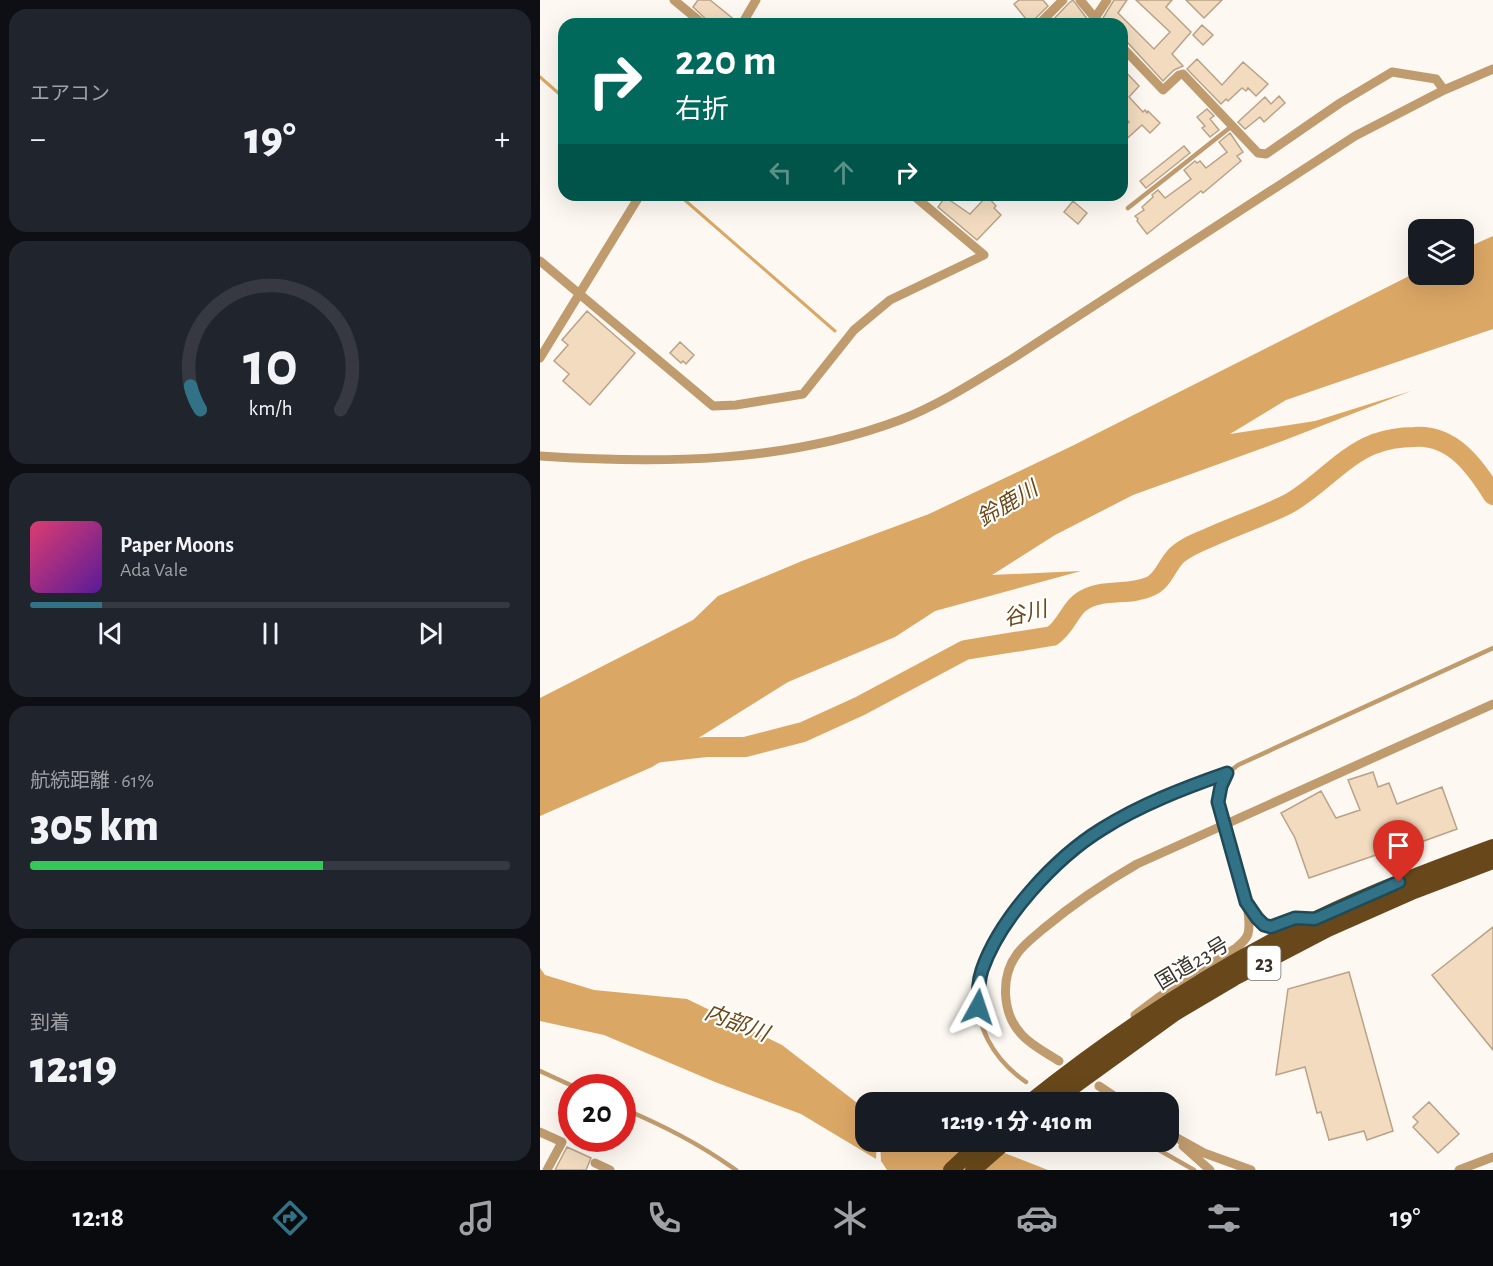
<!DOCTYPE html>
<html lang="ja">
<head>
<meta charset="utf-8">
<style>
	:root { --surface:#171b24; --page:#20242c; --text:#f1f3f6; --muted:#9ea1a6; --line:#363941; --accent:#327286 }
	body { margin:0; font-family:"Alegreya Sans","Noto Sans JP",sans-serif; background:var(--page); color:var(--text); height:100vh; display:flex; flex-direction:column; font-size:22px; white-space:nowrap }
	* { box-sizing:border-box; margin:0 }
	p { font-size:20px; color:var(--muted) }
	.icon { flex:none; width:33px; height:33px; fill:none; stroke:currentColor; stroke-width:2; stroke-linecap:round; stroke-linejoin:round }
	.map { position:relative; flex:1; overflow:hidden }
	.panel { display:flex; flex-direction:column; gap:9px; padding:9px; background:#0d0f14; width:540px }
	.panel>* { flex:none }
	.banner { position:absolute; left:18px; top:18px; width:570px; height:183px; border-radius:18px; box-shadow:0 6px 24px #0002; background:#00695c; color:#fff; overflow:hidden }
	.controls { position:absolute; left:868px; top:219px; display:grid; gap:12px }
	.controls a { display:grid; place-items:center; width:66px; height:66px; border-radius:12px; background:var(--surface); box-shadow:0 6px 24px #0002; font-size:30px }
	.speed { position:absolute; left:18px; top:1074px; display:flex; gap:12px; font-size:30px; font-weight:700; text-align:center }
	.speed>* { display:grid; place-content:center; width:78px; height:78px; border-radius:50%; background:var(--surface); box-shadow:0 6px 24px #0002; line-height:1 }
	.speed .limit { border:9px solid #d22; background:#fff; color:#111 }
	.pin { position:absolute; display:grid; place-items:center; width:51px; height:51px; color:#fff; margin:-62px -26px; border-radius:50% 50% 50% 0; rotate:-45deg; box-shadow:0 0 6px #0007 }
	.pin .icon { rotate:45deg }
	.me { position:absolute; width:66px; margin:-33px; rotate:5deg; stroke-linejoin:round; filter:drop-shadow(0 0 4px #0008) }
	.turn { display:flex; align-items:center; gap:21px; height:126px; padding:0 18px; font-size:27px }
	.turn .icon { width:78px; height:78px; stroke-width:2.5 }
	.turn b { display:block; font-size:42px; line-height:51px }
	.lanes { display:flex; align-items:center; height:57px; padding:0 18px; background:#0003; justify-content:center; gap:30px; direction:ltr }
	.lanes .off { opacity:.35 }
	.big { font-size:45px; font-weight:800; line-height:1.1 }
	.panel .card { flex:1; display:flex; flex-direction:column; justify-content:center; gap:9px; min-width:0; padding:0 21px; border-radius:18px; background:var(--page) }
	.panel .dial { align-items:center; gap:0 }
	.dial svg { height:156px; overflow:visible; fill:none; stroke:var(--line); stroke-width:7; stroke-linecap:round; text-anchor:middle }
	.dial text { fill:var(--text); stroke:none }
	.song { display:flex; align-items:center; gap:18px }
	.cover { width:72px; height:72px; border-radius:9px; background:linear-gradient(135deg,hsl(340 70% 55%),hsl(270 70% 35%)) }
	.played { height:6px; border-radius:3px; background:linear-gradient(90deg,var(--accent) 15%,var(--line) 15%) }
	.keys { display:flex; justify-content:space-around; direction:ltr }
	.heat { display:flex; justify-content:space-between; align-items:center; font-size:33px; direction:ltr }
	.charge { height:9px; border-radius:4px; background:linear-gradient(90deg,#34c759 61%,var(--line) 0) }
	.trip { position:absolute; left:315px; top:1092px; width:324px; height:60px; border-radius:18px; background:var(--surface); box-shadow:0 6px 24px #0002; font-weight:800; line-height:60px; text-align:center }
	.menu { display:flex; height:96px; justify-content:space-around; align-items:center; background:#090b0e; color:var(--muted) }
	.menu .icon { width:42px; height:42px }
	.menu .selected { color:var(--accent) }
	.menu b { font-size:27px; color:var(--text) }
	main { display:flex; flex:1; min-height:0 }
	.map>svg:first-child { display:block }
</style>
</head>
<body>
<main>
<section class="panel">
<div class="card"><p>エアコン</p>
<div class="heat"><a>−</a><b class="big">19°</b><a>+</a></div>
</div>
<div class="card dial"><svg viewBox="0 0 100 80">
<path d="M14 69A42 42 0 1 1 86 69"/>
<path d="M14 69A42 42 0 0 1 9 57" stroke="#327286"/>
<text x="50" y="56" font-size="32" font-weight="700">10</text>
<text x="50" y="72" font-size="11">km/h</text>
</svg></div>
<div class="card">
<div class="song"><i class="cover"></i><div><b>Paper Moons</b><p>Ada Vale</p></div></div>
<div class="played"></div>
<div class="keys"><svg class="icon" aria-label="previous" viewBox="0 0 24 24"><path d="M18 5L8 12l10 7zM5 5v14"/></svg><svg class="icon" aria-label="pause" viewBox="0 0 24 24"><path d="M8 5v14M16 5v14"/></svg><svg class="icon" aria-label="next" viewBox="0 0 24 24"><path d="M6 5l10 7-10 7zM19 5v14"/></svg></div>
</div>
<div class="card"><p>航続距離 · 61%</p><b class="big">305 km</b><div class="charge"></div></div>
<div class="card"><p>到着</p><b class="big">12:19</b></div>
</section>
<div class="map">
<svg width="953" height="1170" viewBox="0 0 953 1170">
	<rect width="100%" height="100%" fill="#fdf8f2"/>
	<path fill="#dba765" d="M953,236V329L746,400L690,434L775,421L871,391L745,440L593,495L515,535L452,575L541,571L395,611L355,637L248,682L112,767L0,816V698L153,620L178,596L262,561L389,514L532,446L879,271V274H924V249Z
		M0,968L5,975L54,990L147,999L242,1045L325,1109L326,1142H337L336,1159L261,1114L175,1082L64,1035L0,1021Z
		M340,1142H436L508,1170H347L341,1161Z"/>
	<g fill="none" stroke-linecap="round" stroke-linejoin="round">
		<path stroke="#dba765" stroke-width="3" d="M0,77L24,98
			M139,195L295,331"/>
		<path stroke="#dba765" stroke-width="20" d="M113,753L166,747H205L263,732L320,706L425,650L512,636C526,627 530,609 541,602C562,587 589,597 611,586C623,581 628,563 637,555C647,546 661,541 673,536C698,525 724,516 748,504C779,487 801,457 834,444C845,440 862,437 874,437C912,434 935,466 953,495"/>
	</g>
	<path fill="#f2dbbf" stroke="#b9a287" stroke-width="1.5" d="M158,0H170L196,21L195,24H171L153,7Z
		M479,0H503L508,6L490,24L474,4Z
		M533,0L551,24H509L529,3Z
		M574,0H587L578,13L614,49L630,32L596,0H632L626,7L651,32L632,54L643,66L634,70L623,81L587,42L582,40V24H567L563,18Z
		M646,0H682L664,18Z
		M662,25L673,35L663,45L653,35Z
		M657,59L682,85L703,62L728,84L716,96L708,88L706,91L702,88L688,101L686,99L681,104L647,69Z
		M582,68L599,86L589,97L603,112L605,110L607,113L608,111L620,123L610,133L602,125L582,143V129L589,122L582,114Z
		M739,96L745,103L724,122L720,117L705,129L698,122L725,97L731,104Z
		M667,109L674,116L670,119L679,130L670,137L662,128L665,126L657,117Z
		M690,133L703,152L697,156L701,161L663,193L661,191L607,234L597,221L598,219L595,216L604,210L602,207L613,197L612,195L618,190L625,198L651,179L644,170L655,161L657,163L660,161L666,168L687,152L679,142Z
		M644,146L650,153L606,188L600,181Z
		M447,196L456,206L454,208L461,215L437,240L398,207L405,197L430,214Z
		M533,201L547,213L538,224L524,212Z
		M47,311L95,353L50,405L23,381L29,374L14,361L28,345L22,340Z
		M140,342L154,355L146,364L143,361L141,363L130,353Z
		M833,772L838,787L849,783L857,804L902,787L917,829L837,858L836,855L769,878L755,838L741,813L781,791L796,818L820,810L808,780Z
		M953,927V1050L892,975Z
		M809,972L853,1131L827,1140L824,1131L789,1140L781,1112L777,1113L765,1067L736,1075L748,989Z
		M889,1102L919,1134L898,1153L873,1127L878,1122L873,1117Z
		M27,1147L51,1158L46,1170H15Z"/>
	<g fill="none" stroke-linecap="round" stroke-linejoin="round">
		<path stroke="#bf9b6e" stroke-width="4.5" d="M588,208L692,126
			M684,824C678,800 675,781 698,765L953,648
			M0,1071L37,1088
			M486,1082C454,1060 432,1024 439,984C447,932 517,857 561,829C600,805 644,788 687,773
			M82,1108C124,1126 158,1143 196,1170
			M605,1142L654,1170"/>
		<path stroke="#bf9b6e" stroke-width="9" d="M134,0L163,24
			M540,0L560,24
			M555,18L567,0
			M202,24L216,0
			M499,24L523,0
			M582,47L623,90L639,75L643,74L718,153L726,154L800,103L852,72L896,79L904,90
			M323,195H353
			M0,261L173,406L196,405L263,394L314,330L350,300L444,255L373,195H361
			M0,358L100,195
			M0,456C120,464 246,463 360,420C399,405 436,381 472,359L815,136L904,90L953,69
			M707,904L717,918L724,925L731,927L755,918L771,919
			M595,1015L619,997L696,948C701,944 706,940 708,934C714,909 691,850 684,824
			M519,1061C507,1053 492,1046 482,1035C462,1014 460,977 477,954C484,944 494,937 503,929C533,904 564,883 597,864L953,704
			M559,1086L583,1102
			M0,1132L22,1142L7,1170
			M628,1133L664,1153L711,1170
			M643,1146L670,1170
			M55,1163L70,1170
			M919,1170L953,1157"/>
		<path stroke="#68481a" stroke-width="16" d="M490,1102C578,1032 674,968 776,919C834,891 893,869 953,847
			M512,1102L635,1013L694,978L788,929L874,891L953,861
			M411,1170L441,1142
			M433,1170L465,1142"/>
	</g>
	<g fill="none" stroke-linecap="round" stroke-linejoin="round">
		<g stroke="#204a57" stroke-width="15">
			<path id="route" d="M438,1007C438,994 438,982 442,970C460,918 515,858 562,829C600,805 644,788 687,773L681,786L678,802L706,902L717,918L724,925L731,927L755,918L775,919L859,882"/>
		</g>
		<use href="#route" stroke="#327286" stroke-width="10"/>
	</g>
	<g text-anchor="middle" stroke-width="4.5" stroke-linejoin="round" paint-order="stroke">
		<rect fill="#fff" stroke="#767068" stroke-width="1.5" x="707.5" y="946" width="33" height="34" rx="4.5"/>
		<g font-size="20" font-weight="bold" fill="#3c3328">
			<text x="724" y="970">23</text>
		</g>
		<g font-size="21" fill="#3c3328" stroke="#fff">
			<text transform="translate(652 963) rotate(-31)" y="7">国道23号</text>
		</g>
		<g font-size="22" font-style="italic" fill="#6c4916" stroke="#fff">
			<text transform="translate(467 503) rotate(-31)" y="8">鈴鹿川</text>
			<text transform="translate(485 613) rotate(-14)" y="8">谷川</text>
			<text transform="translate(197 1022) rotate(21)" y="8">内部川</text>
		</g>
	</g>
</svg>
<div class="controls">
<a><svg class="icon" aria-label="layers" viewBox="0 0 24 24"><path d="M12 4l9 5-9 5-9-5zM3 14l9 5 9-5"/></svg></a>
</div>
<div class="speed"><div class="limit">20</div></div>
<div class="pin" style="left:859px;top:882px;background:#d93025"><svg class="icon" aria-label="arrive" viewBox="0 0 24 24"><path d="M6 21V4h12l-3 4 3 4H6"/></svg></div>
<svg class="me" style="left:438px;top:1007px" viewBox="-20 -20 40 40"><path d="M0-17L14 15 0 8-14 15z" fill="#327286" stroke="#fff" stroke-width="4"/></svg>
<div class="trip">12:19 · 1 分 · 410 m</div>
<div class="banner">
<div class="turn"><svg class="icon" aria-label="right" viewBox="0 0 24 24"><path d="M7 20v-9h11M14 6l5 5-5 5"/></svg><div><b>220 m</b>右折</div></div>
<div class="lanes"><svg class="icon off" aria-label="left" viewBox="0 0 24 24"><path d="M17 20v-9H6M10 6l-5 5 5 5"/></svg><svg class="icon off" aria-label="ahead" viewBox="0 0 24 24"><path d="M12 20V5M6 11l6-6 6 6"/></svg><svg class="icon" aria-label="right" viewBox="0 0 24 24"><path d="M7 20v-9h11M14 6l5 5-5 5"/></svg></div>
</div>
</div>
</main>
<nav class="menu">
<b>12:18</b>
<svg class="icon selected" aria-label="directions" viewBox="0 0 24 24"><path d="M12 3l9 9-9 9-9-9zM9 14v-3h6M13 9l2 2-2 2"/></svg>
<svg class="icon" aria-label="music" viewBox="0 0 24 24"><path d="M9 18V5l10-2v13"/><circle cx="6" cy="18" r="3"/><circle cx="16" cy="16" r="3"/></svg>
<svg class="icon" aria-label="phone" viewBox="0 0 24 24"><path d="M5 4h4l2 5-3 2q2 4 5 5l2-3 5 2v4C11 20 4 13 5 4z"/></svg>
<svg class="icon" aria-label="climate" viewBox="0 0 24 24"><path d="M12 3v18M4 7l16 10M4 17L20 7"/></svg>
<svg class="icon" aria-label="car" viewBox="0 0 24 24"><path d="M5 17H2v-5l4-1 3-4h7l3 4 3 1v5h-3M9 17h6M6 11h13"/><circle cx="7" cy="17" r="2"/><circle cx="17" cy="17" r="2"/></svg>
<svg class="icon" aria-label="filters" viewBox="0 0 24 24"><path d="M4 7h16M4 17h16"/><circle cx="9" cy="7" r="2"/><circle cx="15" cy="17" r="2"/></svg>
<b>19°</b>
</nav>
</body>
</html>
